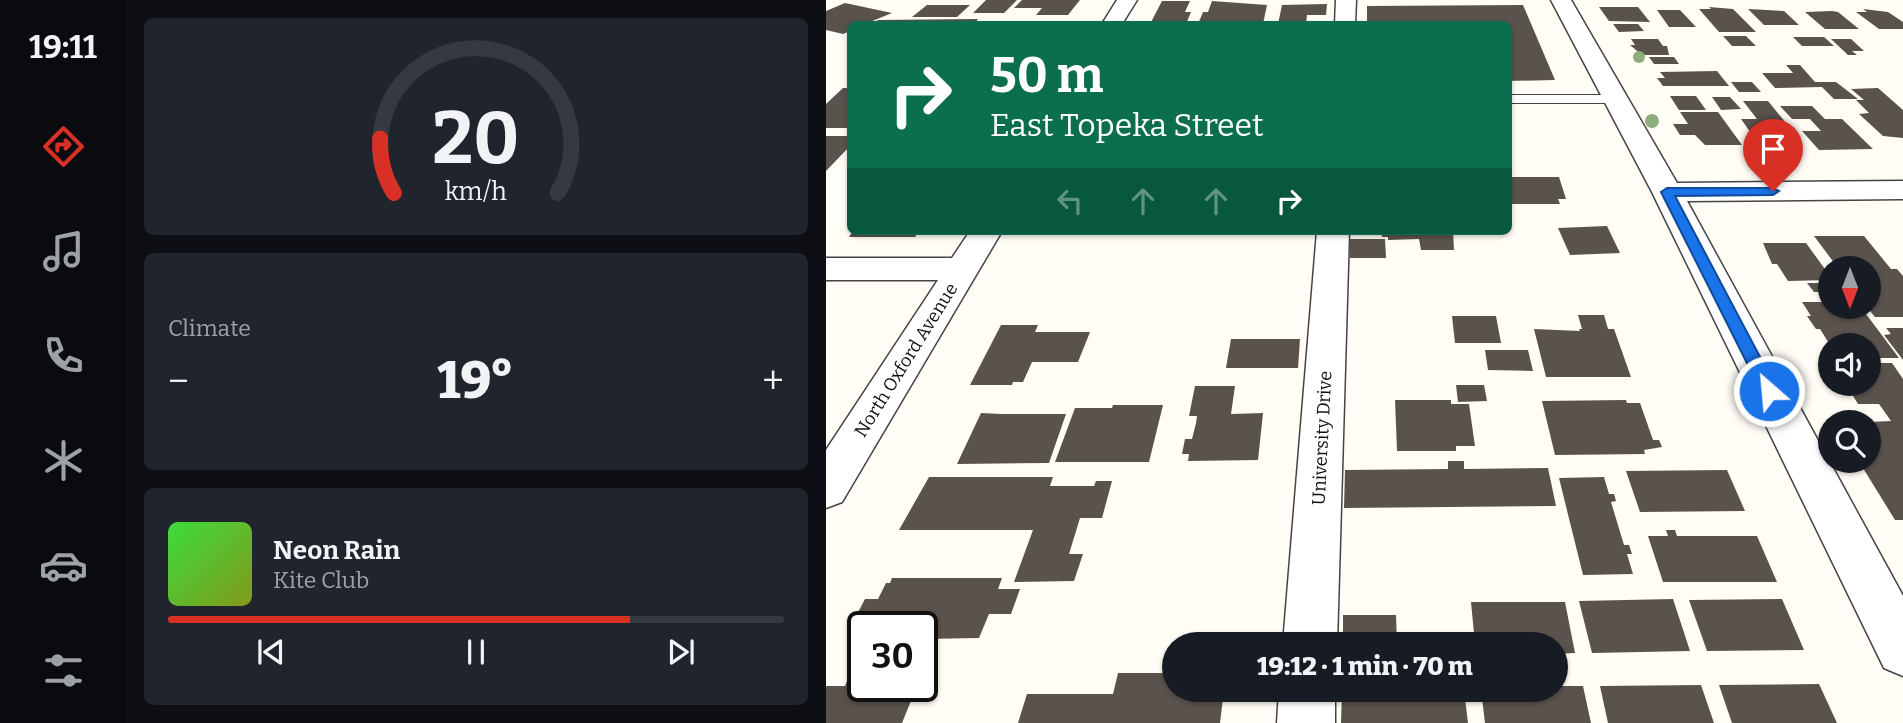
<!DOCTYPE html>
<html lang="en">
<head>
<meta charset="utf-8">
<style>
	:root { --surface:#171b24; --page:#20242c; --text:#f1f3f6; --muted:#9ea1a6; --line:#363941; --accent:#d93025 }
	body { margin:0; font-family:Bitter,serif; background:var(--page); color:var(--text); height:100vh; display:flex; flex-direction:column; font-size:26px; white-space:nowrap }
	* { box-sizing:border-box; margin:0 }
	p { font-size:23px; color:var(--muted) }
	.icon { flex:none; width:38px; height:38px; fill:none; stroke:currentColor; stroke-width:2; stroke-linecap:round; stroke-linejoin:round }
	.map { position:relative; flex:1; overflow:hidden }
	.panel { display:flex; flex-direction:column; gap:18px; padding:18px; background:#0d0f14; width:700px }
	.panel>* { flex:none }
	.guide { position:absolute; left:21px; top:21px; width:665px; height:214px; border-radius:10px; box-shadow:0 2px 5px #0004; background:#0b6e4f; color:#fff; overflow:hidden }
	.needle { width:46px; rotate:180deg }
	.buttons { position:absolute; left:992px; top:256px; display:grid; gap:14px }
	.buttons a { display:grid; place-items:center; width:63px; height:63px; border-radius:50%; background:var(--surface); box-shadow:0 2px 5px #0004; font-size:35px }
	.speed { position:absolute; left:21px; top:611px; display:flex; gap:14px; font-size:35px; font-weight:700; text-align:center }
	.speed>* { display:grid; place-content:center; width:91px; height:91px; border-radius:50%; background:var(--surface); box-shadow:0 2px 5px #0004; line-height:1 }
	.speed .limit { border:4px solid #111; border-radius:10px; background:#fff; color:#111 }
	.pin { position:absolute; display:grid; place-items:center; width:60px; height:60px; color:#fff; margin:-72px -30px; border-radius:50% 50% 50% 0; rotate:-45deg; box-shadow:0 0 7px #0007 }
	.pin .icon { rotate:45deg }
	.me { position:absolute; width:77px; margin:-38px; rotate:333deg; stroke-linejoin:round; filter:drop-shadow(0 0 5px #0008) }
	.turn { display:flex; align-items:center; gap:24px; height:147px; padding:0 28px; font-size:32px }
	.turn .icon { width:91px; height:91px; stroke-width:2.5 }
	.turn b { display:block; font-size:49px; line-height:60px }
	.lanes { display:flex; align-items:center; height:66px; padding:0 28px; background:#0003; justify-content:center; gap:35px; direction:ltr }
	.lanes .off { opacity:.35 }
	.big { font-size:52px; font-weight:800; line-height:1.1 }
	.panel .widget { flex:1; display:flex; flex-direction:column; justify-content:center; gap:10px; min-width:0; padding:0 24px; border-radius:10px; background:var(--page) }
	.panel .dial { align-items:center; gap:0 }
	.dial svg { height:182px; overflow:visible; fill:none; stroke:var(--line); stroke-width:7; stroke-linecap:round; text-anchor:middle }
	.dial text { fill:var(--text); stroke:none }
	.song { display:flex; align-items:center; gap:21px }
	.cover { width:84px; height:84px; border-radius:10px; background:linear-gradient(135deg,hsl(120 70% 55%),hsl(70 70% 35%)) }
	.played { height:7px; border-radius:4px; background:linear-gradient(90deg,var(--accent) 75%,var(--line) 75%) }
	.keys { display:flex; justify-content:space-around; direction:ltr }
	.heat { display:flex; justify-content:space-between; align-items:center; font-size:38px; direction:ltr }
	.trip { position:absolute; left:336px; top:632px; width:406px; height:70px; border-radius:35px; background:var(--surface); box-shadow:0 2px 5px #0004; font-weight:800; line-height:70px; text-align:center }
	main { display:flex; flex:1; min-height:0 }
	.menu { display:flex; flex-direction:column; width:126px; justify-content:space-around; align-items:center; background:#090b0e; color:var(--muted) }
	.menu .icon { width:49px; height:49px }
	.menu .active { color:var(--accent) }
	.menu b { font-size:32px; color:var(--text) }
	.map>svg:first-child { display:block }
</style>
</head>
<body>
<main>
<nav class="menu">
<b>19:11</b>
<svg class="icon active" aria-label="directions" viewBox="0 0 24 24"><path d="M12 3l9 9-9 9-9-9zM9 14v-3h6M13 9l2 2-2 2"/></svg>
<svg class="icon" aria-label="music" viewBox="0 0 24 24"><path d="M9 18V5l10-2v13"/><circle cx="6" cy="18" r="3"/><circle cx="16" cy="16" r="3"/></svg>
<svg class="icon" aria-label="phone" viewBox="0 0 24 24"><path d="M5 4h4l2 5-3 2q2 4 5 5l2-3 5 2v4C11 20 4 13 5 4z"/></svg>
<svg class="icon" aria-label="climate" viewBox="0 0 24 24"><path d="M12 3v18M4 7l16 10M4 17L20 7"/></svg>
<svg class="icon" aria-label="car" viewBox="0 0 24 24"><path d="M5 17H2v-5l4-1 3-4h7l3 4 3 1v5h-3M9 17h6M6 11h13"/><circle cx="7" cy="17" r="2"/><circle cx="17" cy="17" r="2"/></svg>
<svg class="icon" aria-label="filters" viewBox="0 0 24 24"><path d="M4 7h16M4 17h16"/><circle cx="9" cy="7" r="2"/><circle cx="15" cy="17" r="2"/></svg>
</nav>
<section class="panel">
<div class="widget dial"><svg viewBox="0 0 100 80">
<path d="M14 69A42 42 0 1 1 86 69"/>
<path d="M14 69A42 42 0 0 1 8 45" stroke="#d93025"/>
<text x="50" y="56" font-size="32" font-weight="700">20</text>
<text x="50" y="72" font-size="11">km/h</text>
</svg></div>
<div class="widget"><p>Climate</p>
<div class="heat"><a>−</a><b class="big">19°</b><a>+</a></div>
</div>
<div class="widget">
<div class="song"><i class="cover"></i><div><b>Neon Rain</b><p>Kite Club</p></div></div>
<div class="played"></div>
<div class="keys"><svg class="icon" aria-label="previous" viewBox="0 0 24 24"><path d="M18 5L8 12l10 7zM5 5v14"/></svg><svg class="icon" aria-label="pause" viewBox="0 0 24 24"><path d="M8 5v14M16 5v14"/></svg><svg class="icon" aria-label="next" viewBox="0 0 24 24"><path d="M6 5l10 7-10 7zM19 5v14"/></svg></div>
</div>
</section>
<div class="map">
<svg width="1077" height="723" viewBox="0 0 1077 723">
	<rect width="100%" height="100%" fill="#fffdf5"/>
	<path fill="#5a524d" d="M160,0H191L178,13H147Z
		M196,0H254L242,15H210L216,8H188Z
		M336,1H364L359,12H365L360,24H324Z
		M386,1L441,5L437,24H372L377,12H382Z
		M19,3L66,13L39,24H24V31L17,34L0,30V11Z
		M501,4L500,15H481L480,24H452L456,5Z
		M101,5H144L131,17H86Z
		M697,5L729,80L682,81V24H661L660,22L541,24V6Z
		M773,7H812L824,22L783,21Z
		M883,7L907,9L930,32H893L873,9H885Z
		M922,9L958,11L973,25H938Z
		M1037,9L1062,12L1077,22V29H1053L1030,12H1041Z
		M831,10H854L870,27H843Z
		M1006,11L1012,12L1033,29H999L979,12Z
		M152,19L148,24H46L52,20Z
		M207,21H243L240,24H205Z
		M787,24H812L818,31L793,32Z
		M897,36H920L930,46H906Z
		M967,37H998L1008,46H976Z
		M805,39H832L837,46H841L843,55H816L804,45H809Z
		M1005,39H1025L1038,51H1026L1031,55H1022Z
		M823,57H848L853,64H828Z
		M960,65H974L989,82H1010L1032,99H1008L996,87L949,88L936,73H967Z
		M891,71L903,86H837L831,78H839L834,72Z
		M905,82H926L935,92H913Z
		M17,88H24V128H0V104Z
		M1052,88L1077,110V138L1057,136L1033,114L1043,113L1030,100H1038L1025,89Z
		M844,96H870L880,110H853Z
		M886,97H904L915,109L895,110Z
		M917,101H942L974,140H930L915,119H931Z
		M954,106H986L999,119H1016L1047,149L993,150L976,131H995L984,119H966Z
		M854,112H892L916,145H879L869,135H854L847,124H862Z
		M0,136H24V146L0,171Z
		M682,177H733L740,199H732L734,204H682Z
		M781,226L794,253L744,255L732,228Z
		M27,231H93L89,237H23Z
		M555,231H627L628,250H595L593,239L562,240V237H556Z
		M988,236H1038L1065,269H1071L1077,276V317H1049L1040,306H1043V268H1012Z
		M524,239H559L560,258H524Z
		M937,243H980L1004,276V280L962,281L951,264H946Z
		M981,283H1004V292H988Z
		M976,302H1004V306H1034L1073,358H1043V345H1004L994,329H990L985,322L981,316H985Z
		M752,315H778L782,329H788L805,377H720L708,329L754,331L753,329H756Z
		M626,316H670L675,343H629Z
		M175,325H212L209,332H264L252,362H206L197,382H187L186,385H144Z
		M1060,328H1077V360L1058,335L1065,334Z
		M405,339H474L472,368H400Z
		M659,350H702L707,371L662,370Z
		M1043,363H1066L1077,379V520H1069L1032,460H1043V422L1065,421L1053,404H1032L1021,386H1008L1007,383H1043Z
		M630,385H658L661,401L632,402Z
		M369,386H409L405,414L437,413L432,460L362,461L363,454H356L359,439H366L370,423L371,416H363Z
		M569,400H625V404H643L649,446H630V451H571Z
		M800,400L801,403H814L827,440H833L836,447L818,450L819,454L729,455L716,401Z
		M287,405H337L323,462H229L249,408H286Z
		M155,413L175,414H240L223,463L131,464Z
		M622,461H638V469L722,468L730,506L518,508L519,470L622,469Z
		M901,470L919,511L814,512L800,471Z
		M103,477H227L224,486H268L270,481H286L276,518H254L243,554H257L248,581L188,582L207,530H73Z
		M778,477L783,494H788L790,501L785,502L798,545H803L806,554H801L807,574L757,575L733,478Z
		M840,530H849L851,536H931L951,582H837L822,536H842Z
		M66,578H176L172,589H194L185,614H163L153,638L96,639V626H39L43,618H29L39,599H52L60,583H64Z
		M847,599L864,651L766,653L753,601Z
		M956,599L978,650L881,651L863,600Z
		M645,602H739L749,653L730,654V644H649Z
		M517,615H570L571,644H517Z
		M292,673H348V690H398L394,723H192L201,694H287Z
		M24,674H37V686H91L76,723H0V686H19Z
		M993,684L1011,723H906L893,685Z
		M875,685L888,723H782L774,686Z
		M730,686H757L765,723H659L655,690H730Z
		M516,690H638L642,723H515Z"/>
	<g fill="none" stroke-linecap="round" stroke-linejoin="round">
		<g stroke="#444" stroke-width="2">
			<path id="service" d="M682,95H791L798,99L791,103H682Z"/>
		</g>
		<g stroke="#444" stroke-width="3">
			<path id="minor" d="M291,0H311L296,24H276Z
				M510,0H530L529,24H509Z
				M725,0H745L851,183L1077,181V199L861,201L1077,596V676L1058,668L826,192Z
				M144,231H176L16,502L0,508V450L112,280H0V258H126Z
				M491,231H523L511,644H457Z
				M453,690H509V723H451Z"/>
		</g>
		<use href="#service" fill="#fff" fill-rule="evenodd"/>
		<use href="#minor" fill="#fff" fill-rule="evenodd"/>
	</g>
	<g fill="#8dad7f">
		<circle cx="813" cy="57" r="6"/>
		<circle cx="826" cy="121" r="7"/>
	</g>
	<path fill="#1a73e8" stroke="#114b97" stroke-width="2" d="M841,188H947L953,191L947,195L849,196L952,391L949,395L943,397L935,391L835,192Z"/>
	<g text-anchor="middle" stroke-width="7" stroke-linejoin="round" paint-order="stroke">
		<g font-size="18" fill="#111" stroke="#fff">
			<text transform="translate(80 360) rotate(-58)" y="6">North Oxford Avenue</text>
			<text transform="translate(496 438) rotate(-87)" y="6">University Drive</text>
		</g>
	</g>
</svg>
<div class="buttons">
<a><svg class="needle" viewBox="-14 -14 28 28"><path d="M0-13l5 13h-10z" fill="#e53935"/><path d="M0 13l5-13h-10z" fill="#9ea1a6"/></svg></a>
<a><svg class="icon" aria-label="sound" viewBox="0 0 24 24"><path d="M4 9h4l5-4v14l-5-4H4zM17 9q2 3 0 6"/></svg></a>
<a><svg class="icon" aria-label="search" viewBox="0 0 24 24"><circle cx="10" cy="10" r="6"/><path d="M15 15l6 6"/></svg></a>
</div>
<div class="speed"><div class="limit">30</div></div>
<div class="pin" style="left:947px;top:191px;background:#d93025"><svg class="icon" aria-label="arrive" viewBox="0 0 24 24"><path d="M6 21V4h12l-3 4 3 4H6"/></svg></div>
<svg class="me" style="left:943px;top:391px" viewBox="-20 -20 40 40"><circle r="17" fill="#1a73e8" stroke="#fff" stroke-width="3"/><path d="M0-11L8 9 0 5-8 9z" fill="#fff"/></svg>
<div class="trip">19:12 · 1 min · 70 m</div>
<div class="guide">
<div class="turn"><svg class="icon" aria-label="right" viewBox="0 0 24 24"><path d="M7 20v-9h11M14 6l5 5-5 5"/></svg><div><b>50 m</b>East Topeka Street</div></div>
<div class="lanes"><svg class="icon off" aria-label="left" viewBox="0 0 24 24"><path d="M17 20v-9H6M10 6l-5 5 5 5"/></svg><svg class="icon off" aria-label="ahead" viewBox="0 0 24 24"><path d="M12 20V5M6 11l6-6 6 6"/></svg><svg class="icon off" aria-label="ahead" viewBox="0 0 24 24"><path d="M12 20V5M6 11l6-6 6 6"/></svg><svg class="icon" aria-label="right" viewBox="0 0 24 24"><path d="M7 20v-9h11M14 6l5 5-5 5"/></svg></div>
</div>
</div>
</main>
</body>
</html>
